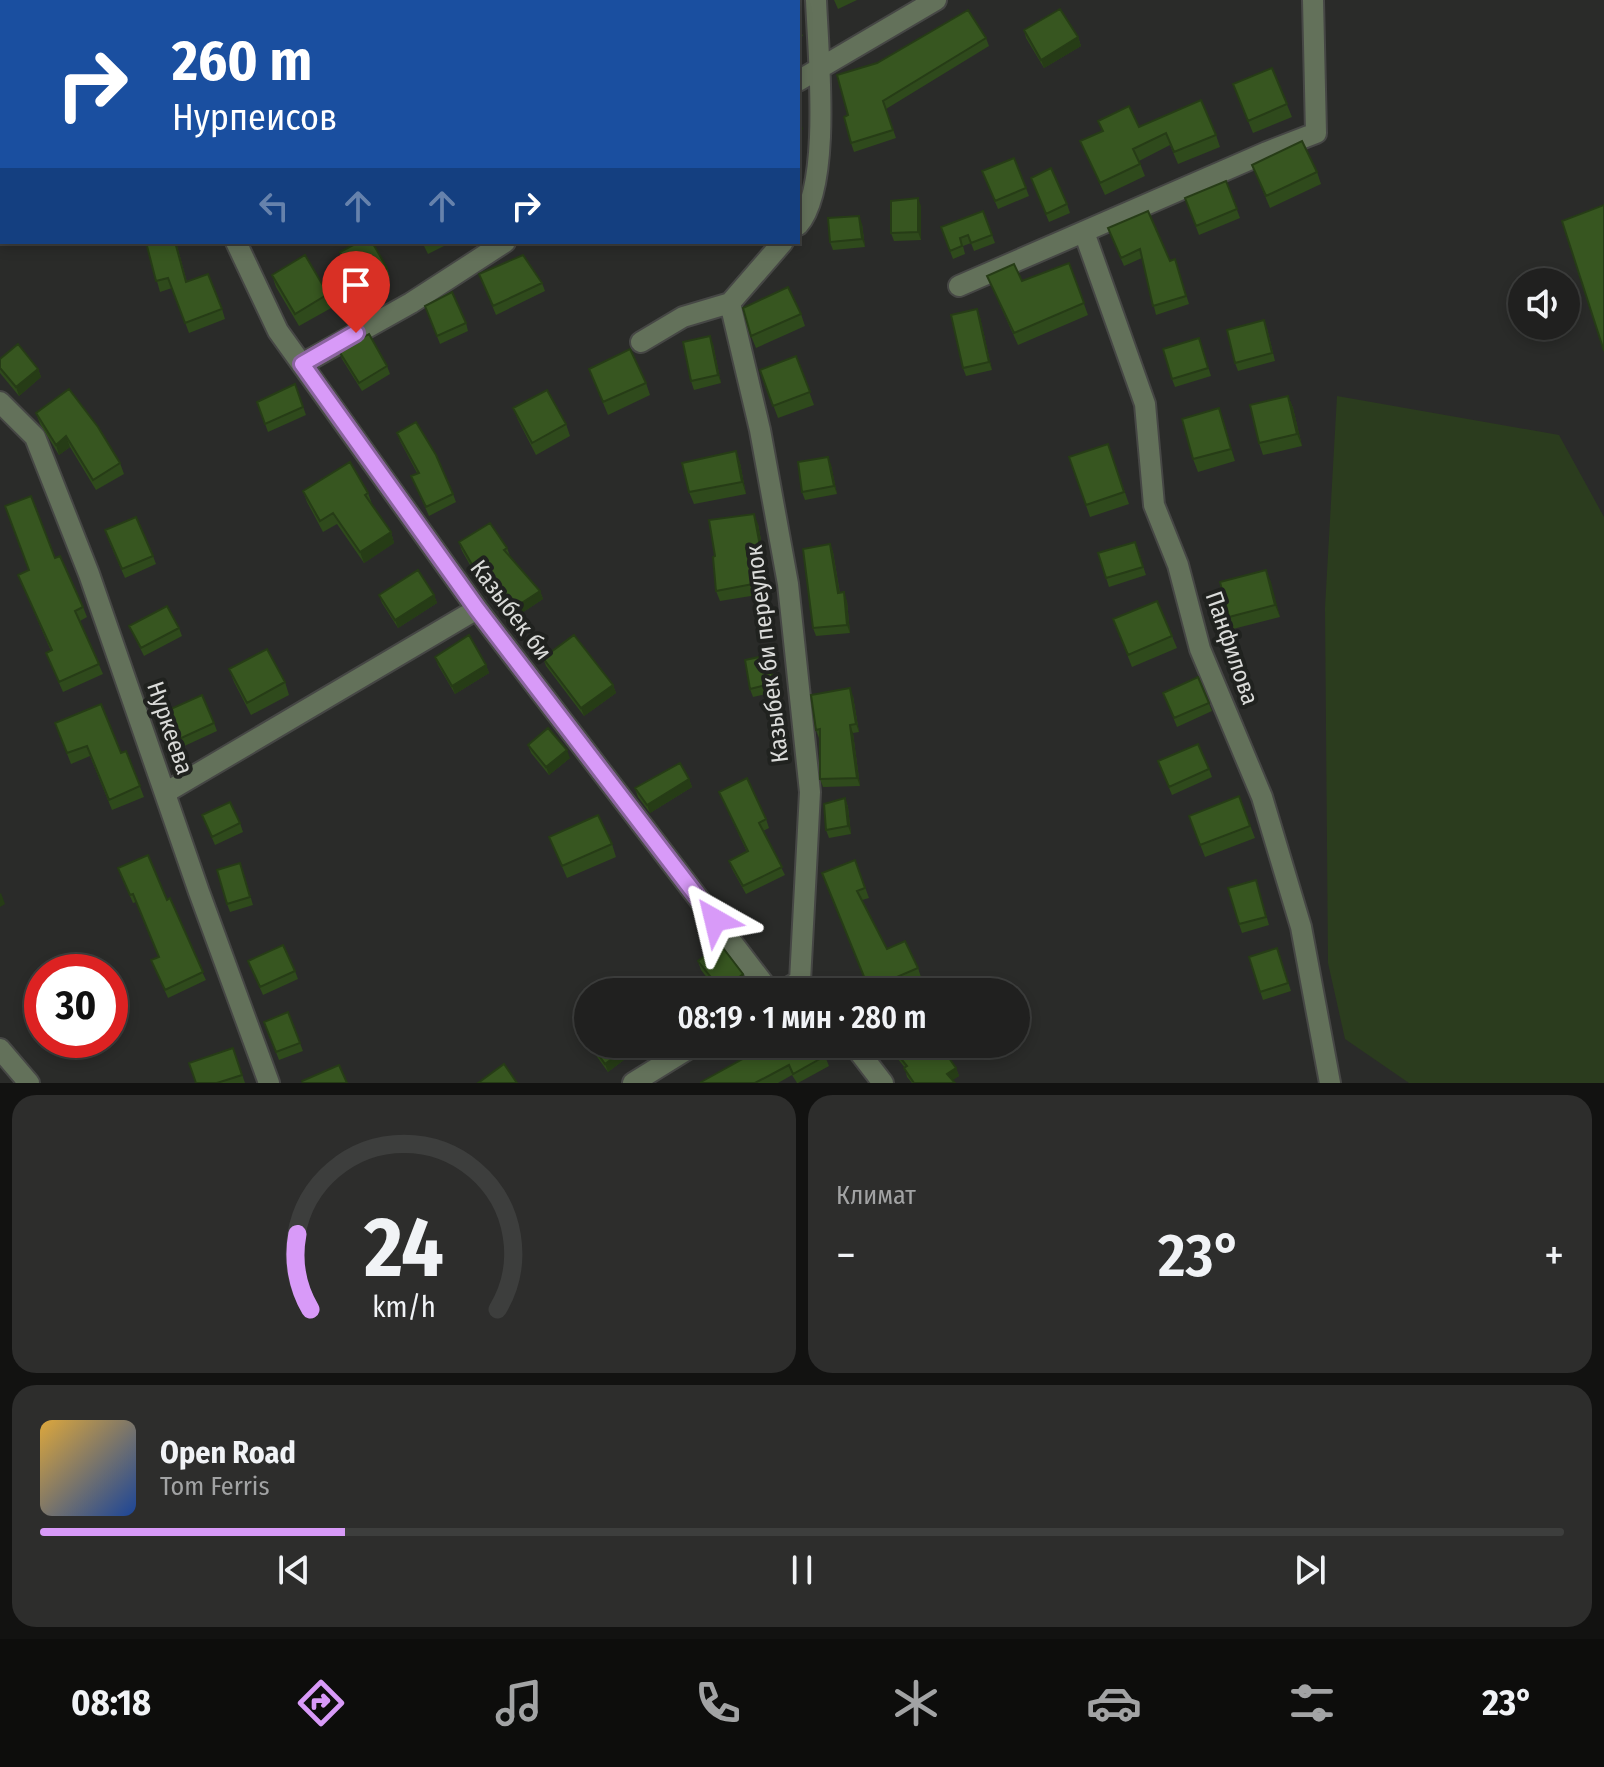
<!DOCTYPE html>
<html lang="ru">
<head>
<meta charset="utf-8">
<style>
	:root { --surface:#20201f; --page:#2d2d2c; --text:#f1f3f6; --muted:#a2a3a4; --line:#3d3e3d; --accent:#d89af8 }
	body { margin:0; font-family:"Fira Sans Condensed",sans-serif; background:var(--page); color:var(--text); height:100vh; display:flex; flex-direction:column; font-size:30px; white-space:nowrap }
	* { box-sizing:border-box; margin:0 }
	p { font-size:26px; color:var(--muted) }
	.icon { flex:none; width:44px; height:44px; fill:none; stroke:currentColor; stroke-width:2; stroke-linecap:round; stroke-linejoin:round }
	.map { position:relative; height:1083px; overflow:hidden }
	.drawer { display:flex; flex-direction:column; gap:12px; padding:12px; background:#121211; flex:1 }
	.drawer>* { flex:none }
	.hud { position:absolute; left:0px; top:0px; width:800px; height:244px; box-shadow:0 4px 12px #0003,0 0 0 2px var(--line); background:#1a4fa0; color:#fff; overflow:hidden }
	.buttons { position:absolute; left:1508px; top:268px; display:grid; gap:16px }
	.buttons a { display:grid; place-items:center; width:72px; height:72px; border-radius:50%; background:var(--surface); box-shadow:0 4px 12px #0003,0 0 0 2px var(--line); font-size:40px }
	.speed { position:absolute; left:24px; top:954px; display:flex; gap:16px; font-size:40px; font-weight:700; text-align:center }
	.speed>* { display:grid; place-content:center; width:104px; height:104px; border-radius:50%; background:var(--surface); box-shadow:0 4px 12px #0003,0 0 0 2px var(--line); line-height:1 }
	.speed .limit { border:12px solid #d22; background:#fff; color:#111 }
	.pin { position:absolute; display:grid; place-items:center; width:68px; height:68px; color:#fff; margin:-82px -34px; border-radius:50% 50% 50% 0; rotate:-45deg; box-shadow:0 0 8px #0007 }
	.pin .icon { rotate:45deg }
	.me { position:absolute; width:88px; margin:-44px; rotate:323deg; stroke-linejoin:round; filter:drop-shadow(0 0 6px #0008) }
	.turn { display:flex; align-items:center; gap:28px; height:168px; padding:0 40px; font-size:36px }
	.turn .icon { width:104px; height:104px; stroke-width:2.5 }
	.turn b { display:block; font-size:56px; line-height:68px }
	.lanes { display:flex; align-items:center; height:76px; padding:0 40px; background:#0003; justify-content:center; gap:40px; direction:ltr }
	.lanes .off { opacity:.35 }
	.big { font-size:60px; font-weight:600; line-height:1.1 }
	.drawer .widget { flex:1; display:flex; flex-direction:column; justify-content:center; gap:12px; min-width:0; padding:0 28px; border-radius:24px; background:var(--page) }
	.drawer .dial { align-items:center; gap:0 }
	.dial svg { height:208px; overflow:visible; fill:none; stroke:var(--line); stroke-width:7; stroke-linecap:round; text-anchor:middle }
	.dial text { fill:var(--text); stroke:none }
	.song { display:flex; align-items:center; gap:24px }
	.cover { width:96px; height:96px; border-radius:12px; background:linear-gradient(135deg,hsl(40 70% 55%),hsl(220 70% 35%)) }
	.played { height:8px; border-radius:4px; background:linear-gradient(90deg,var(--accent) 20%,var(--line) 20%) }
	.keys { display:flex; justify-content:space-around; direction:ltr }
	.heat { display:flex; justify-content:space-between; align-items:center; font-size:44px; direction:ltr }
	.drawer .tiles { flex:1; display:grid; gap:12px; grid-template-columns:1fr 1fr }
	.widget:last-child { grid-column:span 2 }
	.trip { position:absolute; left:574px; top:978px; width:456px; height:80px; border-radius:40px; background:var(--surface); box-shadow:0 4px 12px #0003,0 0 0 2px var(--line); font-weight:600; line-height:80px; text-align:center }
	.menu { display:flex; height:128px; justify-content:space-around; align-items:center; background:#0d0d0c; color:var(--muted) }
	.menu .icon { width:56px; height:56px }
	.menu .selected { color:var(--accent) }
	.menu b { font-size:36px; color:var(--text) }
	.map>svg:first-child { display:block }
</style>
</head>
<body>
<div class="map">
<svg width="1604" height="1083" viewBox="0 0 1604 1083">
	<rect width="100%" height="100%" fill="#2a2b29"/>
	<path fill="#2b3c1e" d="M1337,396L1559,435L1604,517V1083H1409L1345,1039L1328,963L1325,608Z"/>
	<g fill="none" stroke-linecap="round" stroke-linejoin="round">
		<g stroke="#464745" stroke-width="24">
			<path id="minor" d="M160,0L161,2
				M798,81L936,0
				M798,225C832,187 818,53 816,0
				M1084,232L1145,404L1154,505L1178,565L1200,649L1262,797L1301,927L1330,1083
				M236,242L278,331L477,609L770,992
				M959,286L1267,152L1316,133L1313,0
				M730,303L760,430L788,584L810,792L800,981L781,992
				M641,342L683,317L730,303L783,242
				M302,364L411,303L505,242
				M0,402L35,437L89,574L199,892L269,1083
				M165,793L477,609
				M853,1044L883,1083
				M0,1049L29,1083
				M633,1083L696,1044"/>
		</g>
		<use href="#minor" stroke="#63715a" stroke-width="20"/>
	</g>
	<path fill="#2f4a1c" d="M834,0H857L838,9Z
		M798,24L803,36L798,38Z
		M1024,30L1078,37L1081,46L1044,68L1026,38Z
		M986,38L989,46L886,109L896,138L854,152L851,143L848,115Z
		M1272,68L1292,117L1253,133L1233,84Z
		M1098,121L1139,127L1216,135L1220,147L1178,164L1170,145L1139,161L1145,176L1105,195L1080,141L1102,131Z
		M1014,158L1029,196L998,209L982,171Z
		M1252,165L1317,172L1321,184L1270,208Z
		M1226,181L1240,218L1199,235L1185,198Z
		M1034,186L1067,204L1070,213L1049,222Z
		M921,206V240L894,241L891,233Z
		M983,211L995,243L974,251L971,243L963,246L965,254L953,259L941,227Z
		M862,224L865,247L833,250L830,242Z
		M1111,236L1170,261L1175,259L1189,304L1156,315L1142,258L1124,266Z
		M146,242H176L187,282L222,309L225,319L189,333L172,288L160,292Z
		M422,242H445L446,245L428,254Z
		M340,252L387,268L390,277L359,294Z
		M1069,263L1088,315L1018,345L987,276L1022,281Z
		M479,274L542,283L545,291L496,315Z
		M272,275L328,294L333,307L299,326L276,287Z
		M425,306L466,323L468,331L440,344Z
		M801,314L805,326L756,348L751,336Z
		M980,317L992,370L966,376L963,368Z
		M1267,328L1275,361L1238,371L1235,363Z
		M1199,338L1211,376L1175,387L1172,379Z
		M713,344L721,383L694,390L691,381Z
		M339,351L387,366L390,374L362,391L342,359Z
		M796,356L814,405L778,418L760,370Z
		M0,359L38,369L41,377L19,396L0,373Z
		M589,369L646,383L650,395L608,415Z
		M295,384L306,415L268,432L257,402Z
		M1288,396L1293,408L1302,446L1263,455L1259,443Z
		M513,408L566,424L570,436L536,455L518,420Z
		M1219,408L1235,461L1198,472L1193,459Z
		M36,413L120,463L124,474L96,490L70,447L59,455L40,424Z
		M397,433L453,494L456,502L429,516L411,476L417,473L400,441Z
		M1108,444L1129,504L1090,517L1069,457Z
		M736,451L740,463L746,494L694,504L689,492Z
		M831,465L837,494L805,500L802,492Z
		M303,491L368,493L372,504L391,532L394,543L364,563L337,524L323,532L307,502Z
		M758,524L764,556L750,558L757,595L720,601L716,591L715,556Z
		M108,539L153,556L156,564L125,578Z
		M459,542L507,548L510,556L540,591L543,599L511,620L477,577L462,551Z
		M1135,542L1146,575L1109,587L1098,553Z
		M830,544L833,552L840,593L847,601L850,633L816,636L813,628Z
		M55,558L83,607L87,617L80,621L103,674L63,692L46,653L51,651L18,575Z
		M1266,570L1280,617L1233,629L1229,617Z
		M379,595H434L437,603L398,628L382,603Z
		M1113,619L1172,636L1177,648L1132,667Z
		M129,626L179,628L182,636L144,656Z
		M768,655L771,663L776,692L753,697L750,689Z
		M435,657L486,665L489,673L455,694L438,665Z
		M543,658L613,685L616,693L584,716L546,666Z
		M229,669L285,682L289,695L251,715L234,682Z
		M1198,677L1212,711L1177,727L1163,693Z
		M853,696L859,732L853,733L860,786L823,787L820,779V738H819L816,730Z
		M164,712L214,723L217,731L180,748Z
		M55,723L121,753L126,751L144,797L112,810L90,756L71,764Z
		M528,745L570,758L549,775L531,753Z
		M1158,761L1209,769L1212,777L1172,795Z
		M689,779L692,787L650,813L638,797L635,788Z
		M719,792L766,819L769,828L763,831L785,875L746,894L732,869L729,861L747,852Z
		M1239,796L1255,838L1205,857L1189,816Z
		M845,798L848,807L851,834L829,838L826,830Z
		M202,815L240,823L243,832L215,845Z
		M549,837L612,844L616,857L567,878Z
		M855,860L869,898L862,900L887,949L918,968L921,977L888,992H870L822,873Z
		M118,868L167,900L206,980L168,998L151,960L159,957L136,902L133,903Z
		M243,871L253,905L230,912L227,904Z
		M1256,880L1269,925L1242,933L1239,924Z
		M1277,948L1291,991L1263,1000L1249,957Z
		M248,961L295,971L298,979L263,995Z
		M698,961L743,974L746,983L734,992H718L701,970Z
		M288,1012L303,1051L279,1060L264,1022Z
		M588,1028V1044H629L633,1053L608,1072L585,1040L582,1032Z
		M886,1044H939L956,1068L959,1076L952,1080L955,1083H912L907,1077L905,1068Z
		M233,1048L245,1083H196Z
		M825,1056L829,1066L798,1083H797L792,1075L778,1083H701Z"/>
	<path fill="#263c16" d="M1078,37L1081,46L1044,68L1041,60Z
		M800,121L803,129L798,133V122Z
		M918,198L921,206V240L918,232Z
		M859,216L862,224L865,247L862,239Z
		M977,309L980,317L992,370L989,362Z
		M710,336L713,344L721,383L718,375Z
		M38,369L41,377L19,396L16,387Z
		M1288,396L1293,408L1302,446L1297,434Z
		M1219,408L1224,421L1235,461L1231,449Z
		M66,436L70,447L59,455L56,445Z
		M736,451L740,463L746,494L742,482Z
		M828,457L831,465L837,494L834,486Z
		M754,514L758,524L764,556L760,546Z
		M391,532L394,543L364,563L360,552Z
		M830,544L833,552L841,601L838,593Z
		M746,548L750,558L757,595L753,584Z
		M1266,570L1271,582L1280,617L1275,605Z
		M540,591L543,599L511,620L508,612Z
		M844,592L847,601L850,633L847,625Z
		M434,595L437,603L398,628L395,620Z
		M768,655L771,663L776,692L774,683Z
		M486,665L489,673L455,694L452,686Z
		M613,685L616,693L584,716L581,708Z
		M850,688L853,696L859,732L856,724Z
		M850,725L853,733L860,786L857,778Z
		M567,750L570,758L549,775L546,767Z
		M689,779L692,787L650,813L647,805Z
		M845,798L848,807L851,834L848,826Z
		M1,893L5,904L0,907V894Z
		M743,974L746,983L734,992H722Z
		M630,1045L633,1053L608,1072L605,1064Z
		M956,1068L959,1076L950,1082L947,1074Z"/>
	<path fill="#375620" stroke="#263c16" stroke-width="2" d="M100,0H130V2H101Z
		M207,0H237L238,2H200Z
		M1060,9L1078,37L1041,60L1024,30Z
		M968,10L986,38L883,101L893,130L851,143L844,117L848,115L837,75L877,63Z
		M1272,68L1287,104L1248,121L1233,84Z
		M1201,100L1216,135L1174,152L1166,133L1133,149L1140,164L1100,183L1080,141L1103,131L1098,121L1129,106L1139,127Z
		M1302,141L1317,172L1266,196L1252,165Z
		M1014,158L1026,188L995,201L982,171Z
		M1051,168L1067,204L1046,214L1031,178Z
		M1226,181L1237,209L1196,226L1185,198Z
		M918,198V232L891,233V201Z
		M1604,205V351L1562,221Z
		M983,211L992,235L971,243L968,235L960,238L962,246L950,251L941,227Z
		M1148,211L1170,261L1175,259L1186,296L1153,306L1140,249L1121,258L1108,228Z
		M859,216L862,239L830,242L828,218Z
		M146,242H175L186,282L208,274L222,309L185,323L168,278L156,281Z
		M359,242H372L387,268L356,285L340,252Z
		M305,255L328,294L295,314L272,275Z
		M523,255L542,283L493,306L479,274Z
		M1069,263L1084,303L1014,333L987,276L1014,264L1022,281Z
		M788,287L801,314L751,336L743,308Z
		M452,292L466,323L437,336L425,306Z
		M977,309L989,362L963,368L951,315Z
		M1264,320L1272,353L1235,363L1227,330Z
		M369,334L387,366L359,383L339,351Z
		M710,336L718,375L691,381L683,342Z
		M1199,338L1208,368L1172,379L1163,349Z
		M18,344L38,369L16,387L0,368V359Z
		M630,349L646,383L603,402L589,369Z
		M796,356L810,392L773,406L760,370Z
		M295,384L303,407L265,424L257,402Z
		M69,389L98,427L120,463L93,480L66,436L56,445L36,413Z
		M547,390L566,424L532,443L513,408Z
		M1288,396L1297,434L1259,443L1250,405Z
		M1219,408L1231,449L1193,459L1182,419Z
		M416,422L436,455L453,494L426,507L411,476L419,473L397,433Z
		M1108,444L1124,492L1086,505L1069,457Z
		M736,451L742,482L689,492L682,463Z
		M828,457L834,486L802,492L798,462Z
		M350,462L368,493L365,495L391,532L360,552L333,513L320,521L303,491Z
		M31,496L55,558L60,556L83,607L75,611L99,664L59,682L46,653L52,650L18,575L29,570L5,506Z
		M754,514L760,546L746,548L753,584L716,591L713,557L715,556L709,520Z
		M136,517L153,556L122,569L105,530Z
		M490,523L507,548L504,550L540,591L508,612L474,568L459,542Z
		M1135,542L1143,567L1106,578L1098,553Z
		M830,544L838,593L844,592L847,625L813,628L803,549Z
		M418,570L434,595L395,620L379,595Z
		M1266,570L1275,605L1229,617L1220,582Z
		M1157,601L1172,636L1128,655L1113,619Z
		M167,606L179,628L141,648L129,626Z
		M469,635L486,665L452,686L435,657Z
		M574,635L613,685L581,708L543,658Z
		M267,649L285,682L247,703L229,669Z
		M768,655L774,683L750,689L745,660Z
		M1198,677L1209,703L1174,718L1163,693Z
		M850,688L856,724L850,725L857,778L820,779V729L816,730L811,695Z
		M202,695L214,723L177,740L164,712Z
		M101,704L121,753L126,751L140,786L109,800L87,746L67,753L55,723Z
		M548,728L567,750L546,767L528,745Z
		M1198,744L1209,769L1169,787L1158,761Z
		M680,763L689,779L647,805L635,788Z
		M747,778L766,819L759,823L782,867L743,886L729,861L748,851L719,792Z
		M1239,796L1250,826L1200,845L1189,816Z
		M845,798L848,826L826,830L824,804Z
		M230,802L240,823L212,837L202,815Z
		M598,815L612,844L562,866L549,837Z
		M148,855L167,900L170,898L203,972L165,990L151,960L159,957L133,894L130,895L118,868Z
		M855,860L865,888L857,891L887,949L905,941L918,968L869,989L822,873Z
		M240,863L250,897L227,904L217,870Z
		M1256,880L1266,917L1239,924L1228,888Z
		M720,944L743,974L722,991L698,961Z
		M283,945L295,971L260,987L248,961Z
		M1277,948L1288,983L1260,992L1249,957Z
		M630,978L641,992H612Z
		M288,1012L300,1043L276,1052L264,1022Z
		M588,1028V1040L582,1032Z
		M591,1044H629L630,1045L605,1064Z
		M763,1044H817L825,1056L793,1074L789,1065L755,1083H701V1082L746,1057L745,1055Z
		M889,1044H939L956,1068L947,1074L955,1083H914L904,1068L907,1066Z
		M233,1048L242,1075L217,1083H196L189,1063Z
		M504,1064L517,1083H478Z
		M339,1065L347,1083H303L302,1081Z"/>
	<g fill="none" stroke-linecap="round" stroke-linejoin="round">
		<g stroke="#8c64a1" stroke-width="20">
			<path id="route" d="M356,333L302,364L477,609L715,920"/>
		</g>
		<use href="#route" stroke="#d89af8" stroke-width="14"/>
	</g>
	<g text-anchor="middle" stroke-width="8" stroke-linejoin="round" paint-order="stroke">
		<g font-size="24" fill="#dadbd9" stroke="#20221f">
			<text transform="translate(511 610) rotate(53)" y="8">Казыбек би</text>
			<text transform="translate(1232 648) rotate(71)" y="8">Панфилова</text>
			<text transform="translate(767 654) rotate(-97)" y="8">Казыбек би переулок</text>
			<text transform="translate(170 728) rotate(71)" y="8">Нуркеева</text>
		</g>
	</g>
</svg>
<div class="buttons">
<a><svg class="icon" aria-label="sound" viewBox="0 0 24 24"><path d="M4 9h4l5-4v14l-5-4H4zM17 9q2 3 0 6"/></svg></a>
</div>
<div class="speed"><div class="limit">30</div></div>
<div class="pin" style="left:356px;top:333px;background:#d93025"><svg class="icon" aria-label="arrive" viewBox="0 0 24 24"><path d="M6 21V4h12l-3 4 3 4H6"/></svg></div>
<svg class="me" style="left:715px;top:920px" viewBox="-20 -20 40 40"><path d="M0-17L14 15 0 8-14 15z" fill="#d89af8" stroke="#fff" stroke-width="4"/></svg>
<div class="trip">08:19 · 1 мин · 280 m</div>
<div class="hud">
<div class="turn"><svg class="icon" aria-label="right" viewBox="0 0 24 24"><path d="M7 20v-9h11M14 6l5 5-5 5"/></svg><div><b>260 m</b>Нурпеисов</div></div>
<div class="lanes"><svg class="icon off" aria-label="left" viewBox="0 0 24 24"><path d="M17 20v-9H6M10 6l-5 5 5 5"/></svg><svg class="icon off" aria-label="ahead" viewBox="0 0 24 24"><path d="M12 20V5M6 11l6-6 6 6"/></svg><svg class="icon off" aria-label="ahead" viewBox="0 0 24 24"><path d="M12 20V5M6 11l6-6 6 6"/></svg><svg class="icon" aria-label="right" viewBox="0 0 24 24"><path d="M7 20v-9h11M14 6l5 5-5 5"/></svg></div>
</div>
</div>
<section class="drawer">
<div class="tiles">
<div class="widget dial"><svg viewBox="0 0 100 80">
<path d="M14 69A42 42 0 1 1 86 69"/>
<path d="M14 69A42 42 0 0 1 9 40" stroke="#d89af8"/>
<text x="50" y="56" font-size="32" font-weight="700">24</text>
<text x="50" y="72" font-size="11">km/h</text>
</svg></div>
<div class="widget"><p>Климат</p>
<div class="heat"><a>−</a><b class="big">23°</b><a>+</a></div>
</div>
<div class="widget">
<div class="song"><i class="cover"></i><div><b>Open Road</b><p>Tom Ferris</p></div></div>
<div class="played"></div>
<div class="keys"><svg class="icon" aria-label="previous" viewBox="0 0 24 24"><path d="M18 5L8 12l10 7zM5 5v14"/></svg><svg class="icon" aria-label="pause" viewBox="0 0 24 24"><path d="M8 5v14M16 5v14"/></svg><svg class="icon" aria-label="next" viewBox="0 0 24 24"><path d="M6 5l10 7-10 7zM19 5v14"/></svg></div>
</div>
</div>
</section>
<nav class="menu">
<b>08:18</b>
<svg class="icon selected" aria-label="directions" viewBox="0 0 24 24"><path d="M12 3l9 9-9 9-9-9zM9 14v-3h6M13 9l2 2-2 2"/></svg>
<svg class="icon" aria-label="music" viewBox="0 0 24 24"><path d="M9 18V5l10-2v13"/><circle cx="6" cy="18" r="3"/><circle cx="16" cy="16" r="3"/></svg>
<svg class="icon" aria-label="phone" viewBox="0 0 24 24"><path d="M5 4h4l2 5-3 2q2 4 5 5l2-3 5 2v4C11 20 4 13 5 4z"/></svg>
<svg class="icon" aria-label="climate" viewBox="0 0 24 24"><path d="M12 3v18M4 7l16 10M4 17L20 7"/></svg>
<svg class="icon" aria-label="car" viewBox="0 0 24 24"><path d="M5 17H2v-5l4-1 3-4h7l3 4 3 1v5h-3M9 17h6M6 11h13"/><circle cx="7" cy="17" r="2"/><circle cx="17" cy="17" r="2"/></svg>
<svg class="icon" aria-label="filters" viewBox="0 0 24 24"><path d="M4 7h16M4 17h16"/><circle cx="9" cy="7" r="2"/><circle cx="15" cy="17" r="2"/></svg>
<b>23°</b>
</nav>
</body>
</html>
